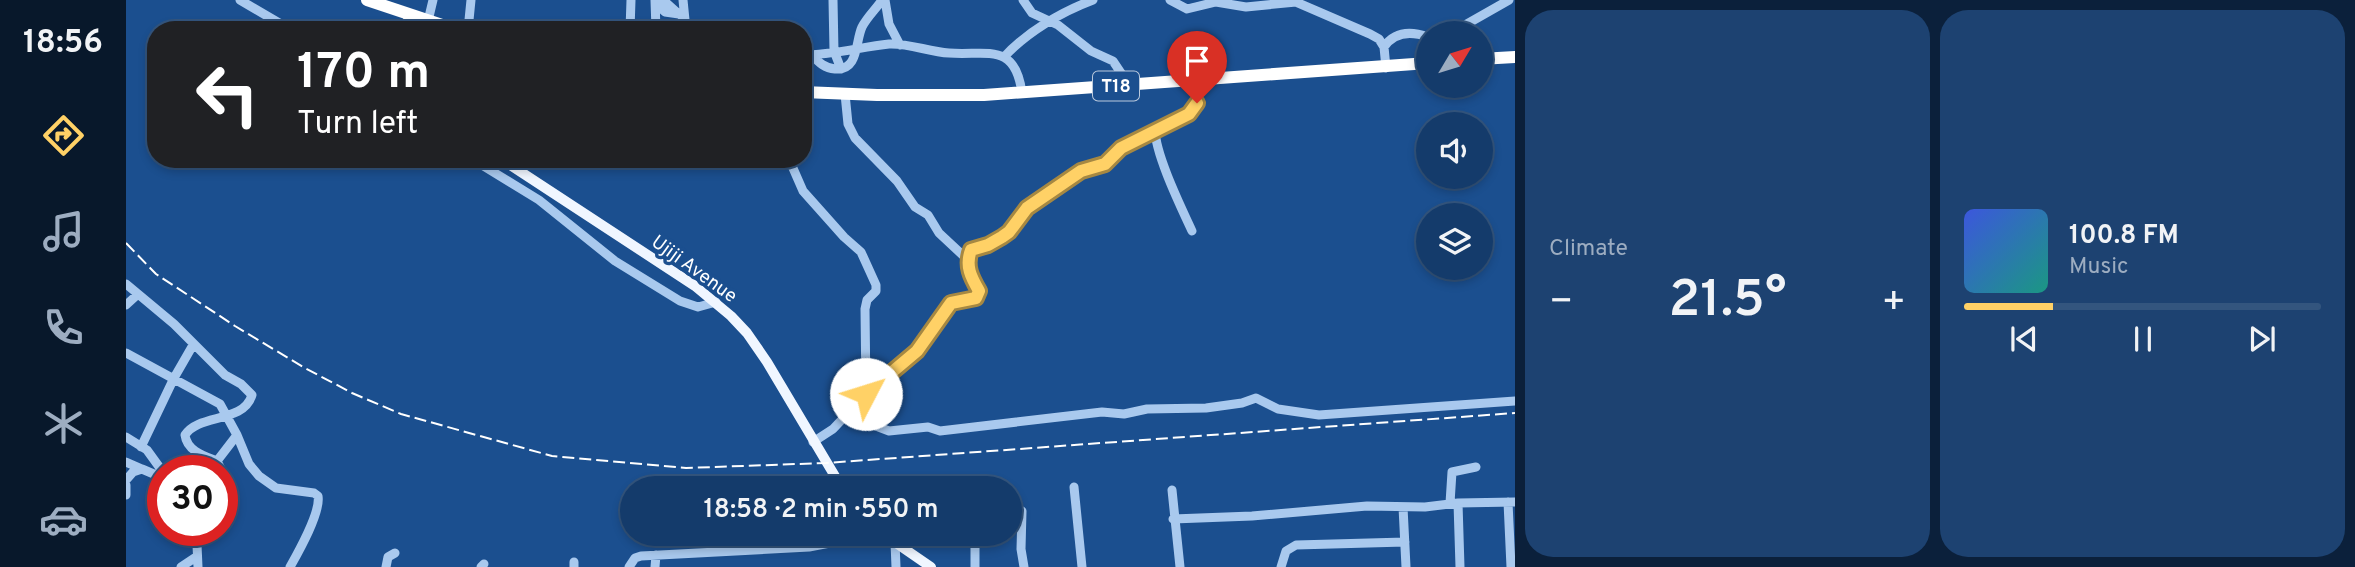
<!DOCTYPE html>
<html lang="en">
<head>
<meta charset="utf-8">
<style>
	:root { --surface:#143b6b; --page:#1d4271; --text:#f1f3f6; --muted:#9dadc1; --line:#33557e; --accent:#ffd166 }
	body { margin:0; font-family:Overpass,sans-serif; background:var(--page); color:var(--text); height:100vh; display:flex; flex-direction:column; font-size:26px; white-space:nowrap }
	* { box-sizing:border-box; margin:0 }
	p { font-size:23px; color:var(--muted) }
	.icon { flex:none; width:38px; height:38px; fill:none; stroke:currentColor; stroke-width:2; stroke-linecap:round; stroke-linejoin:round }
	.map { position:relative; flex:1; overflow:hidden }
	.drawer { display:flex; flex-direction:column; gap:10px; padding:10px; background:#0b203b; width:840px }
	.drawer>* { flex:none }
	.hud { position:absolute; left:21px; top:21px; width:665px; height:147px; border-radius:28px; box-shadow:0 4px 10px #0003,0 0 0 2px var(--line); background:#202124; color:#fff; overflow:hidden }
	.needle { width:46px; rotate:52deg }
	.tools { position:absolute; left:1290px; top:21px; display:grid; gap:14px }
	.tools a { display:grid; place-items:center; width:77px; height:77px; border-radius:50%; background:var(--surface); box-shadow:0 4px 10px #0003,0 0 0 2px var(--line); font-size:35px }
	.speed { position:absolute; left:21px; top:455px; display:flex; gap:14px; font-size:35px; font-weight:700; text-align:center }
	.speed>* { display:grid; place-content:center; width:91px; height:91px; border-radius:50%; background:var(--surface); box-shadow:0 4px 10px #0003,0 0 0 2px var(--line); line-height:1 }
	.speed .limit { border:10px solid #d22; background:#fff; color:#111 }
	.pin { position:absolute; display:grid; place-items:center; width:60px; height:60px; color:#fff; margin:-72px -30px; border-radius:50% 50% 50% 0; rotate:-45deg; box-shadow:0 0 7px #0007 }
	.pin .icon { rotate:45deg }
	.me { position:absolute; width:77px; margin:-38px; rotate:50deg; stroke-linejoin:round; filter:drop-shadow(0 0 5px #0008) }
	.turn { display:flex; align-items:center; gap:24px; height:147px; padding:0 35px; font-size:32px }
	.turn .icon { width:91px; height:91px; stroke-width:2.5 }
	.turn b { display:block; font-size:49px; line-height:60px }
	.big { font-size:52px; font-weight:600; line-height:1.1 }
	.drawer .tile { flex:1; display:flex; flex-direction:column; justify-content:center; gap:10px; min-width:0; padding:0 24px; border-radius:28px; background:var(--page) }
	.song { display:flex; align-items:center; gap:21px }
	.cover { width:84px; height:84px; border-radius:10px; background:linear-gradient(135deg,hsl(230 70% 55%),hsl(170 70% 35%)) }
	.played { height:7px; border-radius:4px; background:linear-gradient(90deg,var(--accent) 25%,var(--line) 25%) }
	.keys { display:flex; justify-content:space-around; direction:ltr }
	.heat { display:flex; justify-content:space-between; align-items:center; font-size:38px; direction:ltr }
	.drawer .tiles { flex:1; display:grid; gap:10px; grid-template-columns:repeat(2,1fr) }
	.trip { position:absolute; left:494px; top:476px; width:402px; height:70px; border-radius:35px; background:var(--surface); box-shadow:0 4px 10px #0003,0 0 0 2px var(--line); font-weight:600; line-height:70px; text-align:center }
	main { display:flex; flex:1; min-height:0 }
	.tab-bar { display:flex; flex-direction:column; width:126px; justify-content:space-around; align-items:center; background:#08182b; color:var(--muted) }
	.tab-bar .icon { width:49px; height:49px }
	.tab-bar .on { color:var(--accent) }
	.tab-bar b { font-size:32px; color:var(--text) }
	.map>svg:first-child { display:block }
</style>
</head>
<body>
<main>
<nav class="tab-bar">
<b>18:56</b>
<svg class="icon on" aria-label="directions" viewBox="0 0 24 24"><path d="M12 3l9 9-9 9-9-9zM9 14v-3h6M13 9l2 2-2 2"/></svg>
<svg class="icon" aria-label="music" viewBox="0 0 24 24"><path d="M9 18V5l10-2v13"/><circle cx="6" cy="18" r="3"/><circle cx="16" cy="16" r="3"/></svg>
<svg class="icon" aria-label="phone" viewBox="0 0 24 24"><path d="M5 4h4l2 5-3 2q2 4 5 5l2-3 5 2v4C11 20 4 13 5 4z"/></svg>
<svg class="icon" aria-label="climate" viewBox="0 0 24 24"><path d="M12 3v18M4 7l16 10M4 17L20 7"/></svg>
<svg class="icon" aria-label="car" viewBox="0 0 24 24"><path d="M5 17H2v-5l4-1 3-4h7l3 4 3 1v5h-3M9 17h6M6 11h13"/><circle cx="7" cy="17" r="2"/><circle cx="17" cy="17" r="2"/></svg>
</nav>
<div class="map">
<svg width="1389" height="567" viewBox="0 0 1389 567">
	<rect width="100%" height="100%" fill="#1b4f8f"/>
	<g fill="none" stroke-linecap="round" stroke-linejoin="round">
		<path stroke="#a9c9ee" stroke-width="9" d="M114,0L165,30
			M529,0L530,30
			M537,0L554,15
			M557,0L560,30
			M707,0L708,51L715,69
			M759,0L763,24L774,45
			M897,0L906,13L932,25L965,51L987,61L997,76L999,86
			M1044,0L1061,9L1090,2L1120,7L1170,2L1244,34L1253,39L1258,47
			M530,4L539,12L553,14
			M302,21L307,0
			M342,30L345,0
			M504,30L505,0
			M1325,33L1383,0
			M677,55C706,55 735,47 763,44C783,43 803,52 823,53C860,56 889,41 896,93
			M686,55C693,63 699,68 709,69C733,71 729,42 736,27C741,17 750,9 756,0
			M878,57C901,32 935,12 967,0
			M1260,68L1258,47C1269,31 1285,31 1302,37
			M719,94L722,124L729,138L771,181L789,207L802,215L813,233L843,261
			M1029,129C1029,154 1055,207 1066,231
			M346,159L413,200L489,261L554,301L572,307L590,302
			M663,159L677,191L718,237L735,252L750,285V291L741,300L739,309L740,394
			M0,284L48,324L99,375L115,384L126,395C117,424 73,413 59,435C61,451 78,456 91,461
			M0,305L11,295
			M0,353L94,404L111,435L123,464L133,476L150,488L188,493L192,496C195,512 173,551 164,567
			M721,415L763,431L802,427L814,431L976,412L998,414L1021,409L1080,408L1116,403L1130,398L1152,409L1193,415L1389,401
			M0,437L21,450L34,468
			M687,442L707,429L740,394L791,351L825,303L850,298L853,291C845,277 839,266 845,250L862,245L876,237L883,232L901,208L955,171L979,164L995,148L1068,111L1071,103L1067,80
			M15,447L48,378L67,345
			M0,462L16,469
			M96,471L91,461L111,435
			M0,480L7,472L16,469L37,478
			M0,485V495
			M948,487L956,567
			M1046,490L1054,567
			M1382,502L1385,567
			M1324,503L1326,472L1350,467
			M1332,503L1334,567
			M1277,507L1280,567
			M896,511L895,549L898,567
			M1047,519L1126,516L1241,506L1299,507L1332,503L1389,502
			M849,534V567
			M769,542L770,567
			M448,562V567
			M55,567L70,557
			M72,567L71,545L75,530
			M260,567L262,557L269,553
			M355,567L358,564
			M503,567L509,558L515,556L683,547L709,542L727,534
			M529,567L530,555
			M1155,567L1160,551L1170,545L1279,542"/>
		<path stroke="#f0f6ff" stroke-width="10" d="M280,30L283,15
			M375,159L569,286L605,316L621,333L641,362L716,488
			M757,534L805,567"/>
		<path stroke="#fff" stroke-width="12" d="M241,0L331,30
			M1354,59L1389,57
			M677,92L751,95H858L1302,63"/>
		<path stroke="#fff" stroke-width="2" stroke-dasharray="12 5" stroke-linecap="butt" d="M0,243L30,274L109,326L179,368L226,393L275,414L426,456L560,468L700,463L1389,413"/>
	</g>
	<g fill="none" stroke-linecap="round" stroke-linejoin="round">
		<g stroke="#a68842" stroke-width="18">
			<path id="route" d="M740,394L791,351L825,303L850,298L853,291C845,277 839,266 845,250L862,245L876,237L883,232L901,208L955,171L979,164L995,148L1063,114L1071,103"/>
		</g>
		<use href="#route" stroke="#ffd166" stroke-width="12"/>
	</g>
	<g text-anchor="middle" stroke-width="7" stroke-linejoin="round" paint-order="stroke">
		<rect fill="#1b4f8f" stroke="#bbcadd" stroke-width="2" x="967" y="71.5" width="46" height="29" rx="5"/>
		<g font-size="18" font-weight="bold" fill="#fff">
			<text x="990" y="92">T18</text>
		</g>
		<g font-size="19" fill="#fff" stroke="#1b4f8f">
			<text transform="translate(569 268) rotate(36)" y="7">Ujiji Avenue</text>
		</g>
	</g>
</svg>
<div class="tools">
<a><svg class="needle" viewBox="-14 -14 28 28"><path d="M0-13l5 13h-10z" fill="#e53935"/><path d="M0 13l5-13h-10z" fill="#9dadc1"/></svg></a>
<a><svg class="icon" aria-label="sound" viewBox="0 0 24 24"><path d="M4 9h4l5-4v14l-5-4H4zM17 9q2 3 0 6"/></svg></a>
<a><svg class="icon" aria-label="layers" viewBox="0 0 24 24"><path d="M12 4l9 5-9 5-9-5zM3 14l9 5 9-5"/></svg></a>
</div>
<div class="speed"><div class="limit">30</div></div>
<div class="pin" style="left:1071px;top:103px;background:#d93025"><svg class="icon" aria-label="arrive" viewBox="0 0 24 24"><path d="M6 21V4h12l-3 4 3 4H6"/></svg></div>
<svg class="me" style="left:740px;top:394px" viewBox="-20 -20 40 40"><circle r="19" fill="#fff"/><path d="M0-13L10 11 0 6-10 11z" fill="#ffd166"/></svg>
<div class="trip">18:58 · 2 min · 550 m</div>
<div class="hud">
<div class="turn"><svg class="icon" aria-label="left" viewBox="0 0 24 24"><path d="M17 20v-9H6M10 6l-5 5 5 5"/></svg><div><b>170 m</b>Turn left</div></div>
</div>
</div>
<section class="drawer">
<div class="tiles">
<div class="tile"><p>Climate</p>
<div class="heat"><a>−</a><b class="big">21.5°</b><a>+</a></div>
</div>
<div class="tile">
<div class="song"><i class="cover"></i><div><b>100.8 FM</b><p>Music</p></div></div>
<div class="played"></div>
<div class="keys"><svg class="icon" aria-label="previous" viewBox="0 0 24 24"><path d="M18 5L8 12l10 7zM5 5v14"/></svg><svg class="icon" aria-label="pause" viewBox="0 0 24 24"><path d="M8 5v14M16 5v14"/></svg><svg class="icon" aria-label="next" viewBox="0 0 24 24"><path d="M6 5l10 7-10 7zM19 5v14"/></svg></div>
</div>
</div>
</section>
</main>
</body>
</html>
